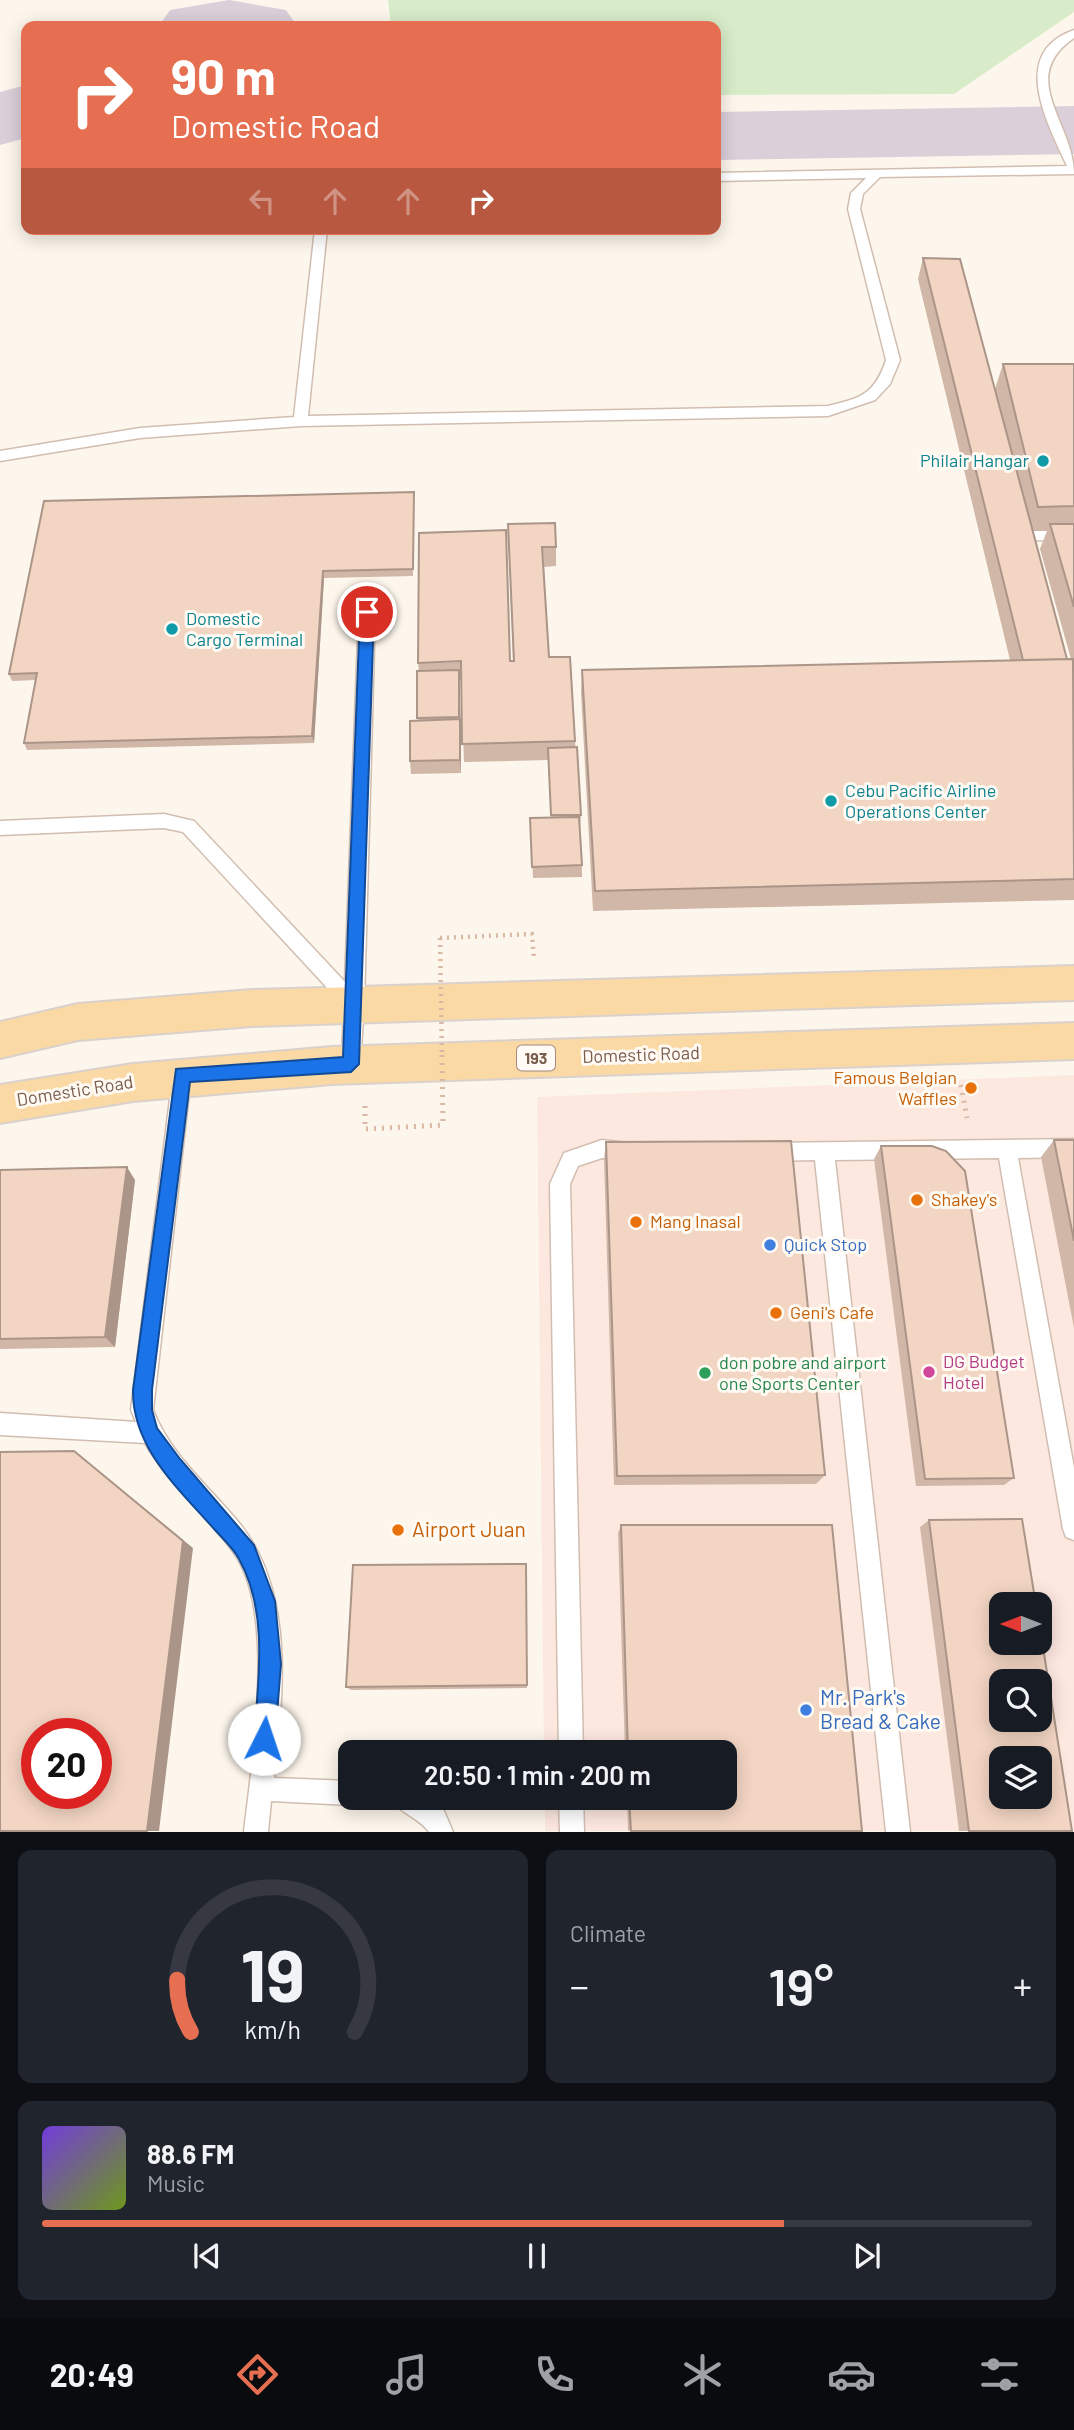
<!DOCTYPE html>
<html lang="en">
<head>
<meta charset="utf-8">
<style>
	:root { --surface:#171b24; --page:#20242c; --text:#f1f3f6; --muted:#9ea1a6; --line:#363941; --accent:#e76f51 }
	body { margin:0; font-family:Barlow,sans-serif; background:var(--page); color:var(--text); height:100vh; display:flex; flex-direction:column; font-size:26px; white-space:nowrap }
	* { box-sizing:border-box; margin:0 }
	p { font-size:23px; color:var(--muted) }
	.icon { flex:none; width:38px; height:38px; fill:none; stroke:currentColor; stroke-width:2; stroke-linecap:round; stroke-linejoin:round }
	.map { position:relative; height:1832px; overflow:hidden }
	.sheet { display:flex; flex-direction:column; gap:18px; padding:18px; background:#0d0f14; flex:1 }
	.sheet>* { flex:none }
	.guide { position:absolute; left:21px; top:21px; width:700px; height:214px; border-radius:14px; box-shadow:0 4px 18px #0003; background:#e76f51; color:#fff; overflow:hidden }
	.needle { width:46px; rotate:270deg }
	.tools { position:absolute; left:989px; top:1592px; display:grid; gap:14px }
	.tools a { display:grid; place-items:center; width:63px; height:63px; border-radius:14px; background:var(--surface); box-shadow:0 4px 18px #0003; font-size:35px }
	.speed { position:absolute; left:21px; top:1718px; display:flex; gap:14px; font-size:35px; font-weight:700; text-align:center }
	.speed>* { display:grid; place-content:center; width:91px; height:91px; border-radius:50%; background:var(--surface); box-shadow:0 4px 18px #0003; line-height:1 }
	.speed .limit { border:10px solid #d22; background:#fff; color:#111 }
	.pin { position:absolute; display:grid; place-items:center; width:60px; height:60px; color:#fff; margin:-30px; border:4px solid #fff; border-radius:50%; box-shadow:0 2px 7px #0007 }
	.me { position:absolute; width:77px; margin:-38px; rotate:4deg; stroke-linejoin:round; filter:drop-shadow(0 0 5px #0008) }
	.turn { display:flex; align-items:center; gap:24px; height:147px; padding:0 35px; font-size:32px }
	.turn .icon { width:91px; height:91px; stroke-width:2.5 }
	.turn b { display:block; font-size:49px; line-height:60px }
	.lanes { display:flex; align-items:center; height:66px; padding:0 35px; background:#0003; justify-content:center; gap:35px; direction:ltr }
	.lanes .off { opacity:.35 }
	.big { font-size:52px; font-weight:600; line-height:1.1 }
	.sheet .widget { flex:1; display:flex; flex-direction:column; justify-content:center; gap:10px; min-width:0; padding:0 24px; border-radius:14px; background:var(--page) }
	.sheet .dial { align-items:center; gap:0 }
	.dial svg { height:182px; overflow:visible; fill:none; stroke:var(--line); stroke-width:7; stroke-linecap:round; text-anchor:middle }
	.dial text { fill:var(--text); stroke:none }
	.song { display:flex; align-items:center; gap:21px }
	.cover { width:84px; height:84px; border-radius:10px; background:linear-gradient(135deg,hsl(260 70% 55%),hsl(80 70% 35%)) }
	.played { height:7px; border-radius:4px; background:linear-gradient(90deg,var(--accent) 75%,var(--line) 75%) }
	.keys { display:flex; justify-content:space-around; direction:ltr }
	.heat { display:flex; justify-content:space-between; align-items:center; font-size:38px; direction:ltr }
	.sheet .tiles { flex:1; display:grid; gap:18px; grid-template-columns:1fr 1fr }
	.widget:last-child { grid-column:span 2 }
	.trip { position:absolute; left:338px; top:1740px; width:399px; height:70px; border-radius:14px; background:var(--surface); box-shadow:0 4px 18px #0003; font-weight:600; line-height:70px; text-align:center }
	.tabs { display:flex; height:112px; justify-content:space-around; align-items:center; background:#090b0e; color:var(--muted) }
	.tabs .icon { width:49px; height:49px }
	.tabs .on { color:var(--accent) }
	.tabs b { font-size:32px; color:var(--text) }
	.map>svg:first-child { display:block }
</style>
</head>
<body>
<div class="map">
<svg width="1074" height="1832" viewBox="0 0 1074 1832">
	<rect width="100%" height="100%" fill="#fdf6ec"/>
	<path fill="#fde8e0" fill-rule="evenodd" d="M1074,1075V1831H545V1797H724V1752H544L537,1097ZM1001,1605H1040V1643H1001ZM1001,1682H1040V1720H1001ZM1001,1759H1040V1797H1001Z"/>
	<path fill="#d8ecc9" d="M388,0H1074V12L954,94L716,95V26H391Z"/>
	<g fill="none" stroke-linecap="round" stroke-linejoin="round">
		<path fill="#dbcfda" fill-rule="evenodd" d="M229,0L286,10L297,26H159L170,10Z
			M26,85V138L0,145V92Z
			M1074,106V154L716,160V112Z"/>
		<g stroke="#d1beb0" stroke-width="3">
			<path id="service" d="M1074,30V38C1016,78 1074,123 1074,174L880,177L863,194L860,209L900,360L890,384L875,400L828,416L301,426L140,438L0,461V451L140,428L294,417L315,229H327L308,416L828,406C861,398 875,394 886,360L848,209L851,193L866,178L716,181V173L1067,166C1048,124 1008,53 1074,30Z
				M1034,531H1074V541L1029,540L1027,536Z
				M367,606L375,612L364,1005L360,1064L358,1070L351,1072L344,1070L342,1064L344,1006L183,832L164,828L0,835V821L164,814L194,821L345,982L359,612Z
				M182,1066L189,1069L191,1075L153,1410C171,1456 209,1486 240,1524C295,1593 283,1696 274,1778L350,1781V1797H360L358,1801L350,1805L271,1801L268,1832H244C252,1761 276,1617 236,1556C209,1515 170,1486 145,1443L0,1435V1413L136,1422L131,1410L173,1075L175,1069Z
				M1074,1139V1157L1018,1158L1074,1468V1540L1066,1537L1063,1529L999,1158L835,1160L910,1832H886L815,1160L769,1161L762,1158L759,1152L762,1146L769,1143Z
				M602,1140L636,1144L639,1150L636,1156L629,1159L602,1158L578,1166L570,1184L583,1752H559L550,1184L564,1153Z
				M390,1797H428L444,1811L453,1832H429C419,1817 396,1812 390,1797Z
				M559,1797H583L584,1832H560Z"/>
		</g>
		<g stroke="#dad1cd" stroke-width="4">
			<path id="primary" d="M1074,966V1000L252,1026L78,1040L0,1058V1022L78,1004L252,990Z
				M1074,1023V1059L332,1084L133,1101L0,1123V1085L133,1064L332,1047Z"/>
		</g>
		<path stroke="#d9b8a5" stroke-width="4.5" stroke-dasharray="2 5" stroke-linecap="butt" d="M440,938L532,934L534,959"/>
		<path stroke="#d9b8a5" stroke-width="5" stroke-dasharray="2 6" stroke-linecap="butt" d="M961,1085L967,1118
			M365,1106V1129L443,1125"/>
		<use href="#service" fill="#fff" fill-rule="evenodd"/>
		<use href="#primary" fill="#fbd9a5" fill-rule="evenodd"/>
		<path stroke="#d9b8a5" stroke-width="4.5" stroke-dasharray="2 5" stroke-linecap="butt" d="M440,938L442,1057"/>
		<path stroke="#d9b8a5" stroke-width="5" stroke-dasharray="2 6" stroke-linecap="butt" d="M442,1055L443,1125"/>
	</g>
	<path fill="#d1b7a8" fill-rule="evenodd" d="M923,258L995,389L1003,364H1074V900L593,911L581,693L582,670L1010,660L918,279ZM1033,531H1047L1040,549L1071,659H1067Z
		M414,492L413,576L324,578L314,743L27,750L24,743L36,680L12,681L9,674Z
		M508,524L556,547V566L544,567L549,657L575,741L581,815L580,827L582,865V877L533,878L530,818L551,817L548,760L464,762L461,680H459L461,773L411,774L410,761L418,720L417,671H419L418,663L513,661Z
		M1054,1140H1074V1328L1041,1157Z
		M606,1142L825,1475L816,1484L614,1485L604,1159Z
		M881,1146L1014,1478L1004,1485L916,1486L874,1159Z
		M0,1170L135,1180L115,1347L0,1349Z
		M929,1520L1072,1831H959L920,1527Z
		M621,1525L862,1831H628L627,1797H724V1752H625L618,1533Z
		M526,1564L527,1688L351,1690L346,1687Z"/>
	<path fill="#aa9588" d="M323,571L324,578L314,743L312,736Z
		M459,670L461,732V773L460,760Z
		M127,1167L135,1180L115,1347L105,1337Z
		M74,1451L193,1548L159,1831H147Z"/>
	<path fill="#f3d5c3" stroke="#aa9588" stroke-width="2" fill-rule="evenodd" d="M923,258L960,259L1067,659L1023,660Z
		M1003,364H1074V506L1038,507Z
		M414,492L413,569L323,571L312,736L24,743L37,673L9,674L44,501Z
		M555,523L556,547H542L549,657H570L575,741L462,744L461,661L418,663L419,533L506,530L510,661H514L508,524Z
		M1050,524H1074V607Z
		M1073,659L1074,879L595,891L582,670Z
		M459,670V717L417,718V671Z
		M460,719V760L410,761V721Z
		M577,747L581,815H551L548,748Z
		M579,817L582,865L532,867L530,818Z
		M1054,1140H1074V1241Z
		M791,1141L825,1475L617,1476L606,1142Z
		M881,1146H932L946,1151L965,1171L1014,1478L925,1479Z
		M127,1167L105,1337L0,1339V1170Z
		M74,1451L183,1541L147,1831H0V1452ZM37,1734H96V1794H37Z
		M1022,1519L1036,1605H1001V1643H1040V1628L1072,1831H969L929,1520ZM1001,1682H1040V1720H1001ZM1001,1759H1040V1797H1001Z
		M621,1525H832L862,1831H631L629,1797H724V1752H628Z
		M526,1564L527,1685L346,1687L353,1565Z"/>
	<path fill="#1a73e8" stroke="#114b97" stroke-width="2" d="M367,607L374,612L359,1064L351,1072L190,1082L152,1390V1410L157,1428L180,1459L254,1545L275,1601L281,1664L275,1739L272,1747L264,1750L257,1747L254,1739C258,1682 269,1612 239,1559C234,1549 223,1539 215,1530C179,1489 132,1448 133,1390L176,1069L343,1057L360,612Z"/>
	<g fill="#0f9aa8" stroke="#fffaf3" stroke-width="2.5">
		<circle cx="1043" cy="461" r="7"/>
		<circle cx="172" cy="629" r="7"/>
		<circle cx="831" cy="801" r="7"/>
	</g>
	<g fill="#e8710a" stroke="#fffaf3" stroke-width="2.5">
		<circle cx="971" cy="1088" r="7"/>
		<circle cx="917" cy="1200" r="7"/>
		<circle cx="636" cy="1222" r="7"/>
		<circle cx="776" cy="1313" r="7"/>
		<circle cx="398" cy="1530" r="7"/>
	</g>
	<g fill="#3f7fe0" stroke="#fffaf3" stroke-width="2.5">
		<circle cx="770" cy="1245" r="7"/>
		<circle cx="806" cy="1710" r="7"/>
	</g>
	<circle fill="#d1479c" stroke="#fffaf3" stroke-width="2.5" cx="929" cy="1372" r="7"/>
	<circle fill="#2e9e5b" stroke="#fffaf3" stroke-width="2.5" cx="705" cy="1373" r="7"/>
	<g text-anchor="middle" stroke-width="6" stroke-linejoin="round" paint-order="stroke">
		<rect fill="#fffaf3" stroke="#a28b7f" stroke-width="2" x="517" y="1045.5" width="38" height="25" rx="5"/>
		<g font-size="16" font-weight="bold" fill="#7a5c4d">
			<text x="536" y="1064">193</text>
		</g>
		<g font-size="18" fill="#0d838f" stroke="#fffaf3" text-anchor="start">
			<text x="1029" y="467" text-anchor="end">Philair Hangar</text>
			<text x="186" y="625">Domestic<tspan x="186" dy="21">Cargo Terminal</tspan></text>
			<text x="845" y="797">Cebu Pacific Airline<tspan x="845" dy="21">Operations Center</tspan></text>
		</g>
		<g font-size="18" fill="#7a5c4d" stroke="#fffaf3">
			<text transform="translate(641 1055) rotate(-2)" y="6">Domestic Road</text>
			<text transform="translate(75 1091) rotate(-9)" y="6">Domestic Road</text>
		</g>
		<g font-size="18" fill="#c56008" stroke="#fffaf3" text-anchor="start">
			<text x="957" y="1084" text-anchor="end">Famous Belgian<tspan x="957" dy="21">Waffles</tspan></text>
			<text x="931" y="1206">Shakey's</text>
			<text x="650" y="1228">Mang Inasal</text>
			<text x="790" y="1319">Geni's Cafe</text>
		</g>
		<g font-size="18" fill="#366cbe" stroke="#fffaf3" text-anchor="start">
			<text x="784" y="1251">Quick Stop</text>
		</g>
		<g font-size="18" fill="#b23c85" stroke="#fffaf3" text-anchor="start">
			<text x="943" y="1368">DG Budget<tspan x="943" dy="21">Hotel</tspan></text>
		</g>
		<g font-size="18" fill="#27864d" stroke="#fffaf3" text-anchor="start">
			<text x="719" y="1369">don pobre and airport<tspan x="719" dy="21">one Sports Center</tspan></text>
		</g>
		<g font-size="21" fill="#c56008" stroke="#fffaf3" text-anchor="start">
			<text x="412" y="1537">Airport Juan</text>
		</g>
		<g font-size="21" fill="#366cbe" stroke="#fffaf3" text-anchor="start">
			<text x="820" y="1705">Mr. Park's<tspan x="820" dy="24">Bread &amp; Cake</tspan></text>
		</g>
	</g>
</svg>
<div class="tools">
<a><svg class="needle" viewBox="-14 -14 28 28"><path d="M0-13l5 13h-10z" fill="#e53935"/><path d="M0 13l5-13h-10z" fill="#9ea1a6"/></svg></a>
<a><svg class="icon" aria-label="search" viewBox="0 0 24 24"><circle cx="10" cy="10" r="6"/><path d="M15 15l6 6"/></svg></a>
<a><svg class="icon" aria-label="layers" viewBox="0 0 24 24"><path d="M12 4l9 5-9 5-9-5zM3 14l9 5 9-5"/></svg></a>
</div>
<div class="speed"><div class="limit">20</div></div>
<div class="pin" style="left:367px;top:612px;background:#d93025"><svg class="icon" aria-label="arrive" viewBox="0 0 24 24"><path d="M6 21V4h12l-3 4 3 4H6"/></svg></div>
<svg class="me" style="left:264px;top:1739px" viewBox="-20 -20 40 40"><circle r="19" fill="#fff"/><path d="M0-13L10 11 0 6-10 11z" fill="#1a73e8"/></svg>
<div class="trip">20:50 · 1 min · 200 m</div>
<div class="guide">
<div class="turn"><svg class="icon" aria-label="right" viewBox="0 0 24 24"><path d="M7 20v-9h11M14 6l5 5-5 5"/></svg><div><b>90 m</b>Domestic Road</div></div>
<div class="lanes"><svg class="icon off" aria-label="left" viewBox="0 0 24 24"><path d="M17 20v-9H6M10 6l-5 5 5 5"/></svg><svg class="icon off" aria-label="ahead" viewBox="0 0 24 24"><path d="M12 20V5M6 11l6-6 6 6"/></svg><svg class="icon off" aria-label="ahead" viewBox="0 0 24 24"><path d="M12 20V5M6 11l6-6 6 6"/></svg><svg class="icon" aria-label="right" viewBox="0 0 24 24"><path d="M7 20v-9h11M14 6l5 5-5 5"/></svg></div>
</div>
</div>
<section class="sheet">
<div class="tiles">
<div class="widget dial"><svg viewBox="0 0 100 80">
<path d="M14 69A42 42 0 1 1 86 69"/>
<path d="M14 69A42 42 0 0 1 8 46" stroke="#e76f51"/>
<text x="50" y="56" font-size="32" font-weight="700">19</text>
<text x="50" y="72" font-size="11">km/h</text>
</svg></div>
<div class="widget"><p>Climate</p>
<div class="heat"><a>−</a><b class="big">19°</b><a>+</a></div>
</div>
<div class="widget">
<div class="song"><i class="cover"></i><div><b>88.6 FM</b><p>Music</p></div></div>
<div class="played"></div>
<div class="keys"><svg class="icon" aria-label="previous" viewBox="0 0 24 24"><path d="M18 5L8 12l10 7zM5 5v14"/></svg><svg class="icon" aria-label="pause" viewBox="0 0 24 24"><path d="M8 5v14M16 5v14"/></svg><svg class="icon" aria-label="next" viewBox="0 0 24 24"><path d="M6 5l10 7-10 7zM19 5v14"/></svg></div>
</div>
</div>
</section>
<nav class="tabs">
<b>20:49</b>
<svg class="icon on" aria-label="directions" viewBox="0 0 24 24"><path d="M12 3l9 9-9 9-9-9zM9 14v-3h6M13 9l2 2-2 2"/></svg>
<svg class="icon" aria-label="music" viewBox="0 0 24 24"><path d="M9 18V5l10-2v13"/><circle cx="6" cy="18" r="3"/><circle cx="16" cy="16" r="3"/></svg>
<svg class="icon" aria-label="phone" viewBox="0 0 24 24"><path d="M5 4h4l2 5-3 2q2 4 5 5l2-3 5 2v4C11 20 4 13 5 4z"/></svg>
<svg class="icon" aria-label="climate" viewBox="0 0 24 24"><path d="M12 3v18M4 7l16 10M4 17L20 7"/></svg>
<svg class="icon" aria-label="car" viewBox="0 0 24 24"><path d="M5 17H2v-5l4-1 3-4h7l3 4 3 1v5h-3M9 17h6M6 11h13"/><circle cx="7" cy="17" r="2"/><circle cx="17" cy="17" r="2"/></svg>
<svg class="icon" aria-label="filters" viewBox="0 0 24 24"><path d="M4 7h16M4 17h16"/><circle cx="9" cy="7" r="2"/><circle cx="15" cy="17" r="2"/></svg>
</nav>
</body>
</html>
